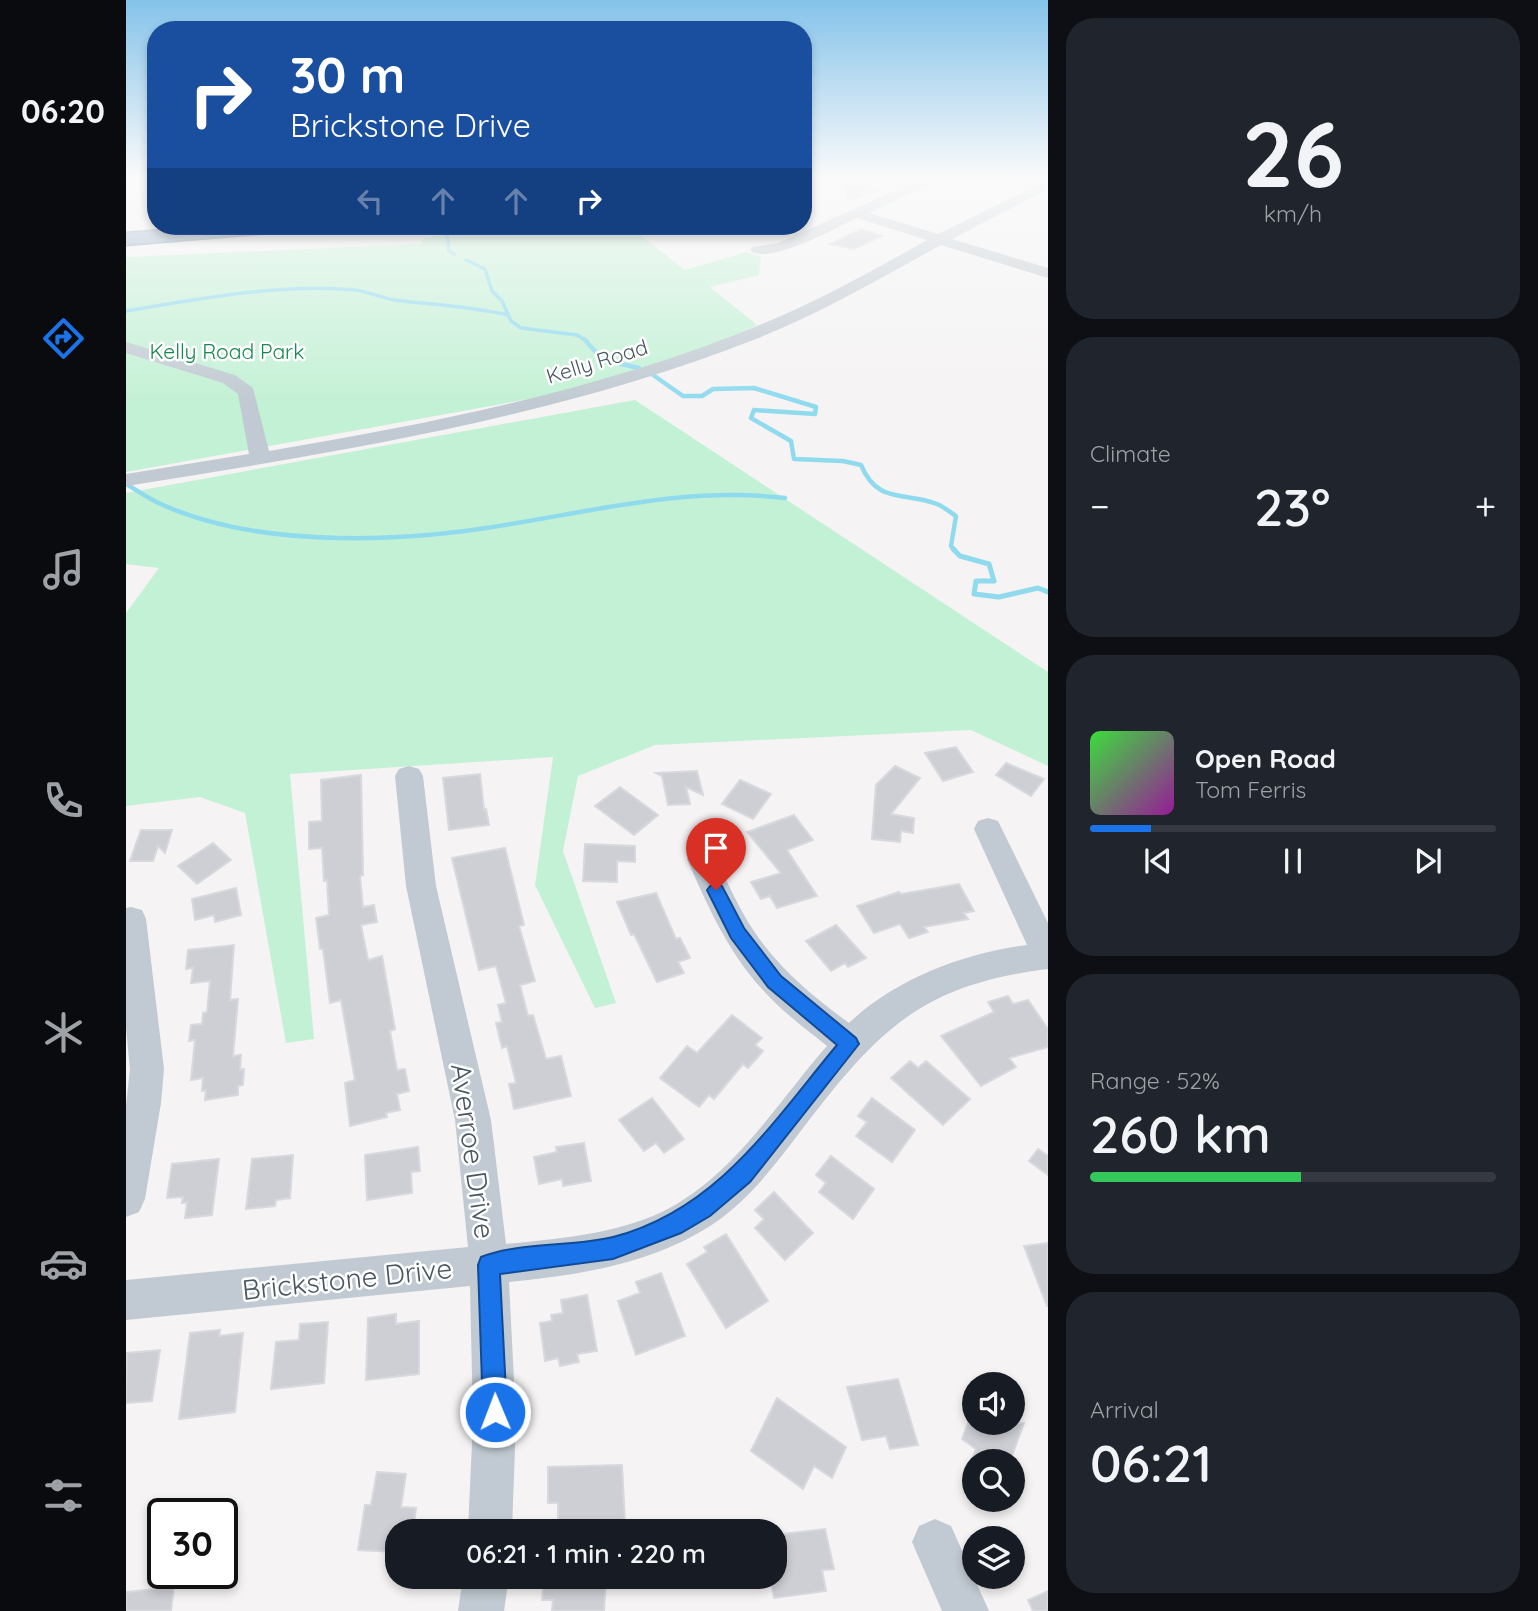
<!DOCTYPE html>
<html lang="en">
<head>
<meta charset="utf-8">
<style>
	:root { --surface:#171b24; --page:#20242c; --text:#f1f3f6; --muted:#9ea1a6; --line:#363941; --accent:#1a73e8 }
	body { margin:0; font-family:Quicksand,sans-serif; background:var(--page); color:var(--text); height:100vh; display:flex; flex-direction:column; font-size:26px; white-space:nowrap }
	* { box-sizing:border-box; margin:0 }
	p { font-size:23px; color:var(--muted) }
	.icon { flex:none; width:38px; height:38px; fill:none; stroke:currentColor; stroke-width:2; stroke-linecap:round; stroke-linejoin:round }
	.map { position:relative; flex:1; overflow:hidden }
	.drawer { display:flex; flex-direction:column; gap:18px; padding:18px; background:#0d0f14; width:490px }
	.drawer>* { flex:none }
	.hud { position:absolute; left:21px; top:21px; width:665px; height:214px; border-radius:28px; box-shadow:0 4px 10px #0003; background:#1a4fa0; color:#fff; overflow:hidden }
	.fabs { position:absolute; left:836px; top:1372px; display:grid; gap:14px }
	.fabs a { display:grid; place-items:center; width:63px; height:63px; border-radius:50%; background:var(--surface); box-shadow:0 4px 10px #0003; font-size:35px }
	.speed { position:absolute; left:21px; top:1498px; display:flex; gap:14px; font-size:35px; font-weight:700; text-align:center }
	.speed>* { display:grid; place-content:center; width:91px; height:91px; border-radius:50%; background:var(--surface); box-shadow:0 4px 10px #0003; line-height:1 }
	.speed .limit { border:4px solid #111; border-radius:10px; background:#fff; color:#111 }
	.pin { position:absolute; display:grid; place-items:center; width:60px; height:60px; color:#fff; margin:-72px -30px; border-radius:50% 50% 50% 0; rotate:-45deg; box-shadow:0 0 7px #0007 }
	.pin .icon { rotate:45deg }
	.me { position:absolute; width:77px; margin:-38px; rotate:359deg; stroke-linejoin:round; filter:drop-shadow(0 0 5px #0008) }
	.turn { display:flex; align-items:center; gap:24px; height:147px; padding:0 28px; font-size:32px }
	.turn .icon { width:91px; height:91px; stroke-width:2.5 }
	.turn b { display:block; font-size:49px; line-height:60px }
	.lanes { display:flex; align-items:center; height:66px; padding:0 28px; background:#0003; justify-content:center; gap:35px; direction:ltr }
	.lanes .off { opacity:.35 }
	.big { font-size:52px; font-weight:600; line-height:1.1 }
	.drawer .widget { flex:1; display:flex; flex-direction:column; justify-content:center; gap:10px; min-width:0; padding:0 24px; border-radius:28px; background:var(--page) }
	.drawer .dial { align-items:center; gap:0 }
	.dial b { font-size:91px; line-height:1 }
	.song { display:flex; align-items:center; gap:21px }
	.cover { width:84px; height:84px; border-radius:10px; background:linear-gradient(135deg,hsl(120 70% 55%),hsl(300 70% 35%)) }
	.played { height:7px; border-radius:4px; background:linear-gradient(90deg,var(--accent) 15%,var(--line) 15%) }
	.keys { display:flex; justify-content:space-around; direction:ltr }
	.heat { display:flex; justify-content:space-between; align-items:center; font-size:38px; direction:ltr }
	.charge { height:10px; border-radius:5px; background:linear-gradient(90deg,#34c759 52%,var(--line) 0) }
	.trip { position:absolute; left:259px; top:1519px; width:402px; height:70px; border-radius:28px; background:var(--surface); box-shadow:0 4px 10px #0003; font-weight:600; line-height:70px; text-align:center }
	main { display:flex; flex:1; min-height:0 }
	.menu { display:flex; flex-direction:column; width:126px; justify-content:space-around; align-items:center; background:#090b0e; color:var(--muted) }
	.menu .icon { width:49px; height:49px }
	.menu .on { color:var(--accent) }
	.menu b { font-size:32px; color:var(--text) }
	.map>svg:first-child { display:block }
</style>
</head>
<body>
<main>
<nav class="menu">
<b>06:20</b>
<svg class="icon on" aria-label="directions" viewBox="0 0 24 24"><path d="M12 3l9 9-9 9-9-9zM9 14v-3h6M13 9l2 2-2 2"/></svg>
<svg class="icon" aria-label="music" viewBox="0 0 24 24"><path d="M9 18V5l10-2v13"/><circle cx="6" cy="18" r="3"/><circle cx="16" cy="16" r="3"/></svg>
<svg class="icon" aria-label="phone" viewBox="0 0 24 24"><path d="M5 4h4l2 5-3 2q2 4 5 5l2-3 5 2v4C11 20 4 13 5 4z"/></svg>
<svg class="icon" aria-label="climate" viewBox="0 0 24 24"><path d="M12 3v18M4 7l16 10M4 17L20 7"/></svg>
<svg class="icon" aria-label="car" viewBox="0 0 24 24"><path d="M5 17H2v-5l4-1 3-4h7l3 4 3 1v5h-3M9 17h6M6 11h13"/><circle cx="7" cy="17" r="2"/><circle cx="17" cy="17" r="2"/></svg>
<svg class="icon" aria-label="filters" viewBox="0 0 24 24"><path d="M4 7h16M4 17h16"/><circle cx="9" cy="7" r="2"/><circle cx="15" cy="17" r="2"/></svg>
</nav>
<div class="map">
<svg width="922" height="1611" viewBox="0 0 922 1611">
	<rect width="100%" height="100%" fill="#f5f3f3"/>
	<path fill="#c3f1d5" d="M373,226H503L559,270L620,252L635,257L633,275L584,287L631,325L572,357L502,381L0,472V257L295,244L297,238Z
		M509,400L922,672V766L845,730L529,745L452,776L437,851L490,1003L469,1008L409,885L427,757L164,774L188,1039L160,1043L119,813L74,797L0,806V613L33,568L0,564V493Z"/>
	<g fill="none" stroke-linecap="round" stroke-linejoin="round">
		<path stroke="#90daee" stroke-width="3.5" d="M320,226L323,251L328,254
			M340,260L359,269L366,291L376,301L385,321L395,328L451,335L461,341
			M0,311C73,299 156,283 229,290C245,292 260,300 276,301C312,305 346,307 382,315"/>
		<path stroke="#90daee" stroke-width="4.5" d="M458,339L477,360L513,368
			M520,370L557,396H576L587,389L628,388L690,407L689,414L628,410L625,418L665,441L668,459L717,461L735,465C752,505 778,491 811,504C818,507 824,512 830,516L825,546L829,550
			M0,484C12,491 24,500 37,505C138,550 284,542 391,523C480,508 569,487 659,498"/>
		<path stroke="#90daee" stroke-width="5" d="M827,549L834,556L863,564L868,581H850L848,594L873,597L912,588L922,592"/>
	</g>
	<path fill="#cdcfd5" stroke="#d7d9de" stroke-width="2" d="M717,177H732L734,185L750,190L723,201Z
		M735,229L756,236L728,249L704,244Z
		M830,747L847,772L817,781L799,753Z
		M880,763L918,779L905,796L870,775Z
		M769,766L794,778L765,814L788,818L787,833L775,831L774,842L746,839L750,785Z
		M571,771L577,795L560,787L564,804L542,805L536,776L530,773Z
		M354,774L358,810L360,809L363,825L323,830L317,778Z
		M235,775L237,875L234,876L237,907L248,905L251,922L235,925L242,960L256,956L269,1029L264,1031L271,1070L279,1069L283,1091L271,1094L274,1110L260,1113L261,1117L224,1126L219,1083L229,1080L215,1000L204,1003L197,949H194L190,918L203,915L201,880L198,881L196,848L183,849V822L196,821L195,780Z
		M614,780L645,794L627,819L596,804Z
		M494,787L532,815L508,835L469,806Z
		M668,815L687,840L661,850L691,896L651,908L644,896L635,899L625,882L655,873L621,832Z
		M15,830H46L39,853L32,846L27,861H4Z
		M87,843L105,860L71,884L52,866Z
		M459,844L509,846V862L491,861V882L457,881Z
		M379,848L398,925L393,926L409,981L394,985L402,1016L407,1015L420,1059L435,1056L445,1096L388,1109L383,1084L390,1083L381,1046L376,1048L370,1023L376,1022L372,1005L380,1003L370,966L353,970L326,858Z
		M833,884L848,911L838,913L842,919L798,927L802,932L783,938L774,924L748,933L731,906L773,892L775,894Z
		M110,888L115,915L89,922L88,915L69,920L66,899Z
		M530,893L550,939L554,938L564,958L552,962L558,973L531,982L508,934L505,935L491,902Z
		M710,925L740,958L722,967L719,963L705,971L680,941Z
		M108,945L104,1000L112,999L107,1056L115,1055L114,1070L118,1069L117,1085L112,1086V1095L79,1100L80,1090L76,1091L77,1078L65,1080L69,1040L63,1041L65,1025L76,1024L77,1013L81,1012L84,981L65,983L67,968L60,969L62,950Z
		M882,996L887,1004L902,1000L922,1029V1047L883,1058L890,1067L855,1086L815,1036L868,1012L862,1002Z
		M606,1015L636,1038L629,1045L637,1051L622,1068L617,1064L588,1099L583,1095L573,1107L534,1078L561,1046L571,1053Z
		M784,1061L792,1068L800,1061L844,1099L817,1125L765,1078Z
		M526,1098L558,1139L538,1153L530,1143L518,1151L493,1120Z
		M746,1098L789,1130L766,1162L730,1136L741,1122L732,1116Z
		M458,1143L465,1181L437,1186L436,1179L413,1184L408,1157L431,1152L430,1147Z
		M292,1147L294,1171L285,1172L286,1193L241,1200L239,1155Z
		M912,1149L922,1156V1175L903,1161Z
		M167,1155L164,1198L150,1200L149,1206L120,1209L126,1159Z
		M705,1156L748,1189L727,1219L693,1192L700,1183L690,1175Z
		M93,1159L86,1215L59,1218L61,1202L56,1203L57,1197L41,1198L46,1164Z
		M648,1192L687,1233L659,1260L629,1228L638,1219L629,1210Z
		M600,1234L642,1301L600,1328L561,1264L581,1252L578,1247Z
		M922,1243V1306H921L898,1246Z
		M535,1273L559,1336L510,1355L492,1301L514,1293L510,1282Z
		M461,1295L471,1351L451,1354L453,1362L434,1366L432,1358L419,1361L414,1323L426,1321L425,1315L437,1313L435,1300Z
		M270,1314V1324L293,1321V1374L240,1380L242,1318Z
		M202,1322L198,1383L145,1389L150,1342L173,1340L174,1324Z
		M94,1330L93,1336L117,1333L109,1412L53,1419L64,1333Z
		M34,1350L26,1401L0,1403L1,1353Z
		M772,1379L792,1445L764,1449L760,1436L736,1440L721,1387Z
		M651,1398L720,1447L706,1478L688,1466L677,1489L625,1451Z
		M842,1423H898L884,1461H845L850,1449L836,1439Z
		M496,1465L499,1522H432V1503H422V1467Z
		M251,1472L280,1474L275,1507L290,1508L287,1531H271V1552L232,1550L239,1505H245Z
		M699,1529L708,1569L696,1570L700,1591L648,1598L644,1577H649V1535Z
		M418,1577H480L478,1611H426L427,1600H416Z
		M48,1587L45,1611H0V1592Z
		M922,1591V1611H907L902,1600Z"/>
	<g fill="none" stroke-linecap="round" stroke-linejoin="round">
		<g stroke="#7690ad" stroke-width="3">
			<path id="highway" d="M85,226H163L160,230L153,232L0,245V233Z"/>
		</g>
		<path fill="#c1cad2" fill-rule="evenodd" d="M800,177H819L743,213L812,234L922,180V189L826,239L922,268V278L815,245C755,278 695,313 630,339C429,418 213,452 0,486V474L123,454L112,394L97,383L0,353V342L109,375L127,388L143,451C316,422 493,386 655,316C705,294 753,267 801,240L731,218C710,228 642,266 624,250L627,247L652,243Z
			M283,766L293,769L297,776L310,886L365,1120L380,1244C429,1239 481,1235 527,1216C604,1183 648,1106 701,1046C679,1028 655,1011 636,989C602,952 581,905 561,859L566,851L576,848L586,851C597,872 606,894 618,915C644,961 681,992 723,1023C769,979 838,953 901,945L848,829L852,821L862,818L872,821L922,923V969C792,985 750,1033 674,1132C649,1165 624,1198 590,1222C530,1263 455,1275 383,1282L390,1420L386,1531H342L347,1420L344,1286L0,1320V1280L342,1247L329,1120L280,886L269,776L273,769Z
			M5,907L16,910L20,919L38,1069L35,1103L19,1199L13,1212L0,1217V1106L4,1069L0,1028V908Z
			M809,1519L825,1526L863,1611H816L786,1542L793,1526Z
			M337,1577H383L378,1611H332Z"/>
		<use href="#highway" fill="#8ba5c1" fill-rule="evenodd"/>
	</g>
	<linearGradient id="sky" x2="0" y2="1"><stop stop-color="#85c3ea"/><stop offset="0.44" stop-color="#fafafa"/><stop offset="1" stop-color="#fafafa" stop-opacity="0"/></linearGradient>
	<rect width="922" height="403" fill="url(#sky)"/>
	<path fill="#1a73e8" stroke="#114b97" stroke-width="2" d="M590,884L596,886L618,928L655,976L730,1038L733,1044L624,1182L584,1216L555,1233L487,1259L374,1274L381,1412L377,1420L369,1424L360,1420L357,1412L352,1265L355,1257C392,1242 447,1247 487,1237C591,1210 646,1123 711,1045L642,987L605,938L581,890L584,886Z"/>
	<g text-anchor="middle" stroke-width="5" stroke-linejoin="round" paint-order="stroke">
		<g font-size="21" fill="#17864f" stroke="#fff">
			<text x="101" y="359">Kelly Road Park</text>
		</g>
		<g font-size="21" fill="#4a5661" stroke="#fff">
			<text transform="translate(471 362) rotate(-17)" y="7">Kelly Road</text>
		</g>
		<g font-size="28" fill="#4a5661" stroke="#fff">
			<text transform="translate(347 1151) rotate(82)" y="10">Averroe Drive</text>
			<text transform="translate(221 1279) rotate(-6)" y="10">Brickstone Drive</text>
		</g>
	</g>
</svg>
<div class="fabs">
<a><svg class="icon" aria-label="sound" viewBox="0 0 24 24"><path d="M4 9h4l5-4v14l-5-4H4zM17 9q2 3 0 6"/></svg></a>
<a><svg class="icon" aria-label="search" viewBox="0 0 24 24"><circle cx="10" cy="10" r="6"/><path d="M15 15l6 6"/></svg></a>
<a><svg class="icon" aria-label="layers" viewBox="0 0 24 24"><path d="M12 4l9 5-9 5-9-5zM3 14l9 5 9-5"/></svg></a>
</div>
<div class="speed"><div class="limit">30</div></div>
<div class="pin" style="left:590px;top:890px;background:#d93025"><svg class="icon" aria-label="arrive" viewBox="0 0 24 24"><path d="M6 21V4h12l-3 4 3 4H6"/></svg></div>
<svg class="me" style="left:369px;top:1412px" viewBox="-20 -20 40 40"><circle r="17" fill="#1a73e8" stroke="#fff" stroke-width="3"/><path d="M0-11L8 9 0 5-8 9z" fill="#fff"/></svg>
<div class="trip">06:21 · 1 min · 220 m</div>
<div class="hud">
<div class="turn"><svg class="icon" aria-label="right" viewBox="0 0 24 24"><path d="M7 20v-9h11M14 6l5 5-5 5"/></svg><div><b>30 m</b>Brickstone Drive</div></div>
<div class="lanes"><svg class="icon off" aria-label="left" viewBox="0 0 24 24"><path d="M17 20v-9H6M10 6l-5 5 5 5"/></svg><svg class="icon off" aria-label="ahead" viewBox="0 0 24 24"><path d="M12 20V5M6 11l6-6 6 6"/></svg><svg class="icon off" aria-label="ahead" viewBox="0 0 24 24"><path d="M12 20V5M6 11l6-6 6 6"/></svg><svg class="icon" aria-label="right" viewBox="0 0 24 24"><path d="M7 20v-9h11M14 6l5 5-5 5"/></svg></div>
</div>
</div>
<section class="drawer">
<div class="widget dial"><b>26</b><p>km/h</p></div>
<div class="widget"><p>Climate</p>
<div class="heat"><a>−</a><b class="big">23°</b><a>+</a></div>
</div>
<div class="widget">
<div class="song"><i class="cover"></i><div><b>Open Road</b><p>Tom Ferris</p></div></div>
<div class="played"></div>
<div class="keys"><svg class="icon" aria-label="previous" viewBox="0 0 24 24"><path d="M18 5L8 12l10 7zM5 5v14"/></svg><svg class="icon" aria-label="pause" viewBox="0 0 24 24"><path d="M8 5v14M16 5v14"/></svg><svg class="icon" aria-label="next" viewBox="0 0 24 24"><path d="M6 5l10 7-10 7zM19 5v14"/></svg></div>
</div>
<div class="widget"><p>Range · 52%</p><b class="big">260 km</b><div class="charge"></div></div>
<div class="widget"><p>Arrival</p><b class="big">06:21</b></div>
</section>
</main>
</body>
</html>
